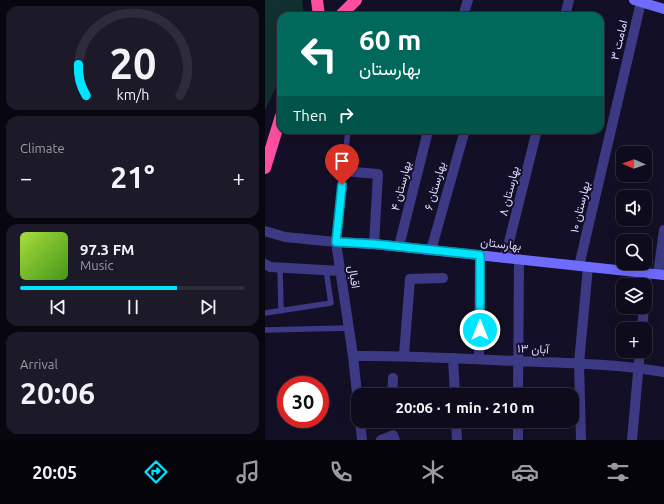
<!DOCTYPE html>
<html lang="en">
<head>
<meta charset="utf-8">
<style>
	:root { --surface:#0e0b1c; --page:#1c1929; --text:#f1f3f6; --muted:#9b9ba3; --line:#2e2b3b; --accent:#00e5ff }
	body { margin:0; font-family:Ubuntu,Vazirmatn,sans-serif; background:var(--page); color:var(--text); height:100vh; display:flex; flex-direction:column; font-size:15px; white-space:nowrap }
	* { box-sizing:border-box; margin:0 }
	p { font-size:13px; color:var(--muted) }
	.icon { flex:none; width:22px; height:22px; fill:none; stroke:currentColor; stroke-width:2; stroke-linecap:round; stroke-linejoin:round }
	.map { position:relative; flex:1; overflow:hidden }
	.side { display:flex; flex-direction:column; gap:6px; padding:6px; background:#08060f; width:265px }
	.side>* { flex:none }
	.hud { position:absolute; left:12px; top:12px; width:327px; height:122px; border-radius:12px; box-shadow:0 4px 16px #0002,0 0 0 1px var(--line); background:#00695c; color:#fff; overflow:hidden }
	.needle { width:26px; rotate:272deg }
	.fabs { position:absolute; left:351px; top:146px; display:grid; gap:8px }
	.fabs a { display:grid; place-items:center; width:36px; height:36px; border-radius:8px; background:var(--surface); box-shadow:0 4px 16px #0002,0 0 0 1px var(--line); font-size:20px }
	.speed { position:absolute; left:12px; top:376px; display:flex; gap:8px; font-size:20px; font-weight:700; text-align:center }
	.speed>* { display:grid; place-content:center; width:52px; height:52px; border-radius:50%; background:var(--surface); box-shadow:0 4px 16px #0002,0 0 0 1px var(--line); line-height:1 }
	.speed .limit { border:6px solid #d22; background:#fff; color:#111 }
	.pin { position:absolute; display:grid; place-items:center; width:34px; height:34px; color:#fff; margin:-41px -17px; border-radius:50% 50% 50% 0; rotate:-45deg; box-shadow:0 0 4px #0007 }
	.pin .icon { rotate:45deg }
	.me { position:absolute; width:44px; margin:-22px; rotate:0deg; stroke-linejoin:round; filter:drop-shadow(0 0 3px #0008) }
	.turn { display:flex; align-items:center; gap:14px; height:84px; padding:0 16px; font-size:18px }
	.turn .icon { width:52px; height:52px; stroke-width:2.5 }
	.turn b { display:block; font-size:28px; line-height:34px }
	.then { display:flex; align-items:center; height:38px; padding:0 16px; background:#0003; gap:8px; font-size:15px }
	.big { font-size:30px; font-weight:600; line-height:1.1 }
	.side .card { flex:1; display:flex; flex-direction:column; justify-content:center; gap:6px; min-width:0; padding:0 14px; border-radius:12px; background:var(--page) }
	.side .dial { align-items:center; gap:0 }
	.dial svg { height:104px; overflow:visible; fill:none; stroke:var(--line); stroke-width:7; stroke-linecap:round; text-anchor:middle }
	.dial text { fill:var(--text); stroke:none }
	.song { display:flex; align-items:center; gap:12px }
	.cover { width:48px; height:48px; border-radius:6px; background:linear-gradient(135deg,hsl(80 70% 55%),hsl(100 70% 35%)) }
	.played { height:4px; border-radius:2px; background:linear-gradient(90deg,var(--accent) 70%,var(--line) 70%) }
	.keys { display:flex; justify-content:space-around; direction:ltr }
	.heat { display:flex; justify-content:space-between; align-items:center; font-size:22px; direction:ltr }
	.trip { position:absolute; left:86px; top:388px; width:228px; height:40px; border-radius:12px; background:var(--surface); box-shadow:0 4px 16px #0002,0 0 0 1px var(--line); font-weight:600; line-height:40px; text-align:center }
	.dock { display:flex; height:64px; justify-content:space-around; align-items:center; background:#06040b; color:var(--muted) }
	.dock .icon { width:28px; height:28px }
	.dock .selected { color:var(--accent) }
	.dock b { font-size:18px; color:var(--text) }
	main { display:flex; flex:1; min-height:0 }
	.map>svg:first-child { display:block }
</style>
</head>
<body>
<main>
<section class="side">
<div class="card dial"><svg viewBox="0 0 100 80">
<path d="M14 69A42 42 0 1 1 86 69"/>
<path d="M14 69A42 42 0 0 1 8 45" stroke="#00e5ff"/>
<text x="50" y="56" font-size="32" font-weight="700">20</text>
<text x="50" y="72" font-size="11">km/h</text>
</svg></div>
<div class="card"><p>Climate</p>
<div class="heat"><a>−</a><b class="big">21°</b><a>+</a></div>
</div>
<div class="card">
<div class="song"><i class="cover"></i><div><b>97.3 FM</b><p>Music</p></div></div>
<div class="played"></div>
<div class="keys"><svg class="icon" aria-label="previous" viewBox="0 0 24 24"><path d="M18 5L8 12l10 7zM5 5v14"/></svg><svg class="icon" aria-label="pause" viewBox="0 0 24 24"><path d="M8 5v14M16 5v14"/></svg><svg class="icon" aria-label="next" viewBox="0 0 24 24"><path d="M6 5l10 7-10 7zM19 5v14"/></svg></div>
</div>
<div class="card"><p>Arrival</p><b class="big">20:06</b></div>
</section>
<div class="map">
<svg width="399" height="440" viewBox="0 0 399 440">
	<rect width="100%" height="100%" fill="#130f26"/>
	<path fill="#12302f" d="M0,0H37L39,16H16V77L0,110Z"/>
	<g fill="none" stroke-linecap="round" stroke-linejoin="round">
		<path stroke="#3d3a85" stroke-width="5.5" d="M71,242L83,130
			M15,268L16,311
			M0,313L66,303L61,270
			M0,330L84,328"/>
		<path stroke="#3d3a85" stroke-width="10" d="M198,16L203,0
			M300,16L304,0
			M78,171L113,174L109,244
			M0,231L20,237L71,242L88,356L93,403
			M134,246L163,131
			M166,250L200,130
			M240,258L272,130
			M0,264L5,267L75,271
			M314,266L376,2
			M393,274L399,230
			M380,295L382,273
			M377,329L379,307
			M139,355L145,279L178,278
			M88,356C143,355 198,359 253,361C302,363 351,364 399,372
			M188,358L190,395
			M214,359L215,255
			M165,393L190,392
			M127,395L128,378
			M253,395L254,259
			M95,421L97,440
			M191,421L192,440
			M253,421V440
			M168,423L191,422
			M116,440L128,435L130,440
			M316,440L314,363L323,267
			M367,440L375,351"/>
		<path stroke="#6f6bff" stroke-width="10" d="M369,0L399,9
			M71,242L109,244L399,275"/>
		<path stroke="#ff4fa3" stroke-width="12" d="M52,0L54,16
			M75,16L91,0
			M0,168L16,116"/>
	</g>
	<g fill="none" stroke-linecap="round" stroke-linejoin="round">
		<g stroke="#0095a6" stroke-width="10">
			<path id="route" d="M77,185L71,242L109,244L215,255V330"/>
		</g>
		<use href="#route" stroke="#00e5ff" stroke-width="7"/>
	</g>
	<g text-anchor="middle" stroke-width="4" stroke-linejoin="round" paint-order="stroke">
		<g font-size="12" fill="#d9d4ff" stroke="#130f26">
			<text transform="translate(354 40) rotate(-77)" y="4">امامت ۳</text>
			<text transform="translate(136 186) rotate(-76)" y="4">بهارستان ۴</text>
			<text transform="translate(170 186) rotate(-74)" y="4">بهارستان ۶</text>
			<text transform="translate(244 191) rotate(-76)" y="4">بهارستان ۸</text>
			<text transform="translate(315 207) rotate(-77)" y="4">بهارستان ۱۰</text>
			<text transform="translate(236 244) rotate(6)" y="4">بهارستان</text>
			<text transform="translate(89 277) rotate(81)" y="4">اقبال</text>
			<text transform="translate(268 349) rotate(2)" y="4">۱۳ آبان</text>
		</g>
	</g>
</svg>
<div class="fabs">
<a><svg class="needle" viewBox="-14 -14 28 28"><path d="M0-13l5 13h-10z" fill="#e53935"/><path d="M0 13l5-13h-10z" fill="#9b9ba3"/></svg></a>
<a><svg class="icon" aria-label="sound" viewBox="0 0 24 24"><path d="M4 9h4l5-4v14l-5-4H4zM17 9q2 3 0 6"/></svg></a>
<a><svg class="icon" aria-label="search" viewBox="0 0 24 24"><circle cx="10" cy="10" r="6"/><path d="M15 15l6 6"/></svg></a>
<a><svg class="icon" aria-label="layers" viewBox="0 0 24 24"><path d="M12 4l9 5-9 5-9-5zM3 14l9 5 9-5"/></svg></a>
<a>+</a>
</div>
<div class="speed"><div class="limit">30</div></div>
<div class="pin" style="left:77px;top:185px;background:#d93025"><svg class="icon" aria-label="arrive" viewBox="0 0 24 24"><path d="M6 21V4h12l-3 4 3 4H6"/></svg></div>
<svg class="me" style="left:215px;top:330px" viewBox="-20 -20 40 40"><circle r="17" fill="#00e5ff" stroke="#fff" stroke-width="3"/><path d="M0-11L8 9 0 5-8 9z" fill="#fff"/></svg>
<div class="trip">20:06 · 1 min · 210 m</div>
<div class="hud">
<div class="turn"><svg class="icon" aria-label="left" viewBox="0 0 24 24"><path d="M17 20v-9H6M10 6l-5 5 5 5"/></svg><div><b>60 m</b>بهارستان</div></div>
<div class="then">Then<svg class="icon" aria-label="right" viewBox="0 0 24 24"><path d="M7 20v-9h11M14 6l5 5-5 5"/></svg></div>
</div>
</div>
</main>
<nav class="dock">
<b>20:05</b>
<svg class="icon selected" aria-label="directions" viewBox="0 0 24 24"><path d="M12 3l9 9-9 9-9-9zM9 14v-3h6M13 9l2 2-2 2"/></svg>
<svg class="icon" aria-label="music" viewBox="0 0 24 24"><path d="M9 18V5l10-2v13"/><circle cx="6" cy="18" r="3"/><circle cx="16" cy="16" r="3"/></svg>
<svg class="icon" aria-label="phone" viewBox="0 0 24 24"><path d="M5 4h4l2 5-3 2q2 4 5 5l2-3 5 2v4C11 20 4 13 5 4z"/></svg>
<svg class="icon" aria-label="climate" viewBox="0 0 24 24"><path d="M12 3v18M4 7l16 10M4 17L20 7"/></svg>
<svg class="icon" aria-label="car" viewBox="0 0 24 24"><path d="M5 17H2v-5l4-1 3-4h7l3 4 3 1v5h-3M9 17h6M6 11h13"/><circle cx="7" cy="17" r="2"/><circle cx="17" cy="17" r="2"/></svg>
<svg class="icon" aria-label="filters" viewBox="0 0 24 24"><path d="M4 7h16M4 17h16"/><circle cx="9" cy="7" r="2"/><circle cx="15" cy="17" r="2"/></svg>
</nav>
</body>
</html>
